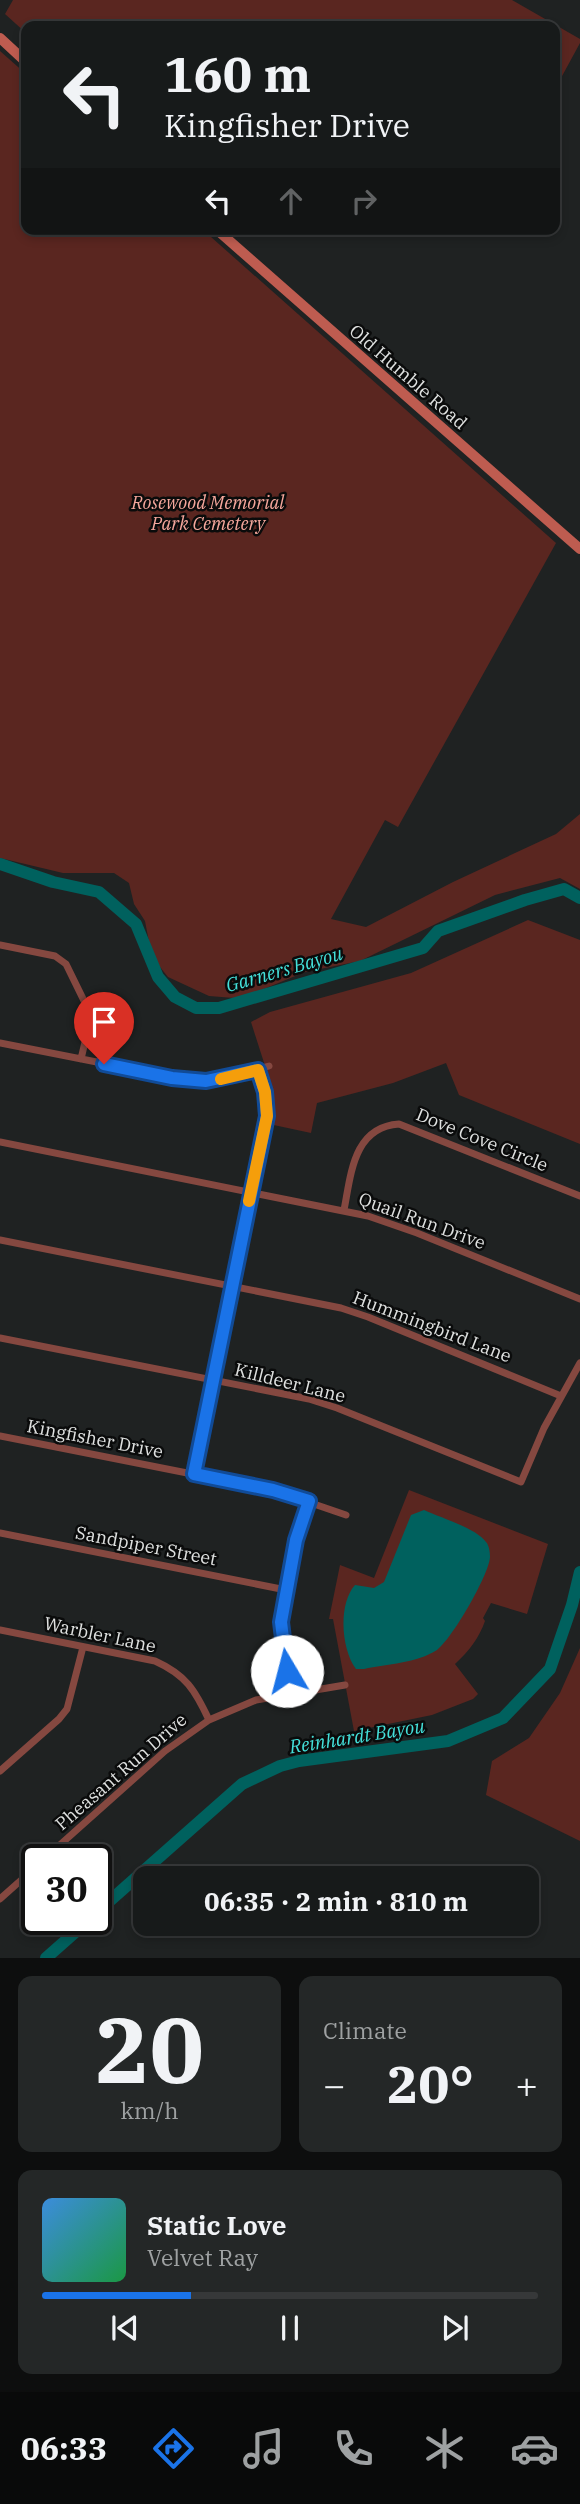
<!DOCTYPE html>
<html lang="en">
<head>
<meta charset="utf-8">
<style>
	:root { --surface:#171a1a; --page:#242727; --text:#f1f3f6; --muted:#9ea1a2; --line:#363839; --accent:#1a73e8 }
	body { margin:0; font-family:"IBM Plex Serif",serif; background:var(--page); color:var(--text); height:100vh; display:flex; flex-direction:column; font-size:26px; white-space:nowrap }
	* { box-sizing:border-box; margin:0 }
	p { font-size:23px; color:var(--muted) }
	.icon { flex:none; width:38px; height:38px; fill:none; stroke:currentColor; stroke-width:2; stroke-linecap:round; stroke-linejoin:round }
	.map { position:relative; height:1958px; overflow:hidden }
	.drawer { display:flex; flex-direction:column; gap:18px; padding:18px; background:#0d0e0e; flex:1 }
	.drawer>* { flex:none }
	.top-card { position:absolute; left:21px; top:21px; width:539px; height:214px; border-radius:14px; box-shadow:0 4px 10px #0003,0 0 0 2px var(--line); background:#171a1a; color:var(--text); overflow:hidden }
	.speed { position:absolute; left:21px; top:1844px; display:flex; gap:14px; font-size:35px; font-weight:700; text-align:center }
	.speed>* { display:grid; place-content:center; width:91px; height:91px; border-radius:50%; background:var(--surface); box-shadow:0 4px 10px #0003,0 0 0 2px var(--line); line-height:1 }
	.speed .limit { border:4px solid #111; border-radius:10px; background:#fff; color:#111 }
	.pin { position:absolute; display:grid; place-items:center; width:60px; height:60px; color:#fff; margin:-72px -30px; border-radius:50% 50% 50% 0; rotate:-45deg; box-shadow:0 0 7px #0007 }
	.pin .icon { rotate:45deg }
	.me { position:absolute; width:77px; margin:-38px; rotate:352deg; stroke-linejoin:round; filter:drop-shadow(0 0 5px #0008) }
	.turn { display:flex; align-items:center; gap:24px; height:147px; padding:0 28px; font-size:32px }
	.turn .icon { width:91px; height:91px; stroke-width:2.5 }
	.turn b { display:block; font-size:49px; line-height:60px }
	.lanes { display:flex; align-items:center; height:66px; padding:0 28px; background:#0003; justify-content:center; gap:35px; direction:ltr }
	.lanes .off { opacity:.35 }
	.big { font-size:52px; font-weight:800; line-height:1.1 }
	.drawer .card { flex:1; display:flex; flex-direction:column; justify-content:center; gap:10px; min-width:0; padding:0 24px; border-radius:14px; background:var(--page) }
	.drawer .dial { align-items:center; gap:0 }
	.dial b { font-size:91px; line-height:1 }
	.song { display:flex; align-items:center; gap:21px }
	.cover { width:84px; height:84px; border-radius:10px; background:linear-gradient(135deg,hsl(210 70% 55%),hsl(140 70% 35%)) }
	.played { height:7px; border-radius:4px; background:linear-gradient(90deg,var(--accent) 30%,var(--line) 30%) }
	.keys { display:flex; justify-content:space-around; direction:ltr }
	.heat { display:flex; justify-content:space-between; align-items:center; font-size:38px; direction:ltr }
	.drawer .tiles { flex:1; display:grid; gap:18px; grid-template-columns:1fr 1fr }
	.card:last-child { grid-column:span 2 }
	.trip { position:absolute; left:133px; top:1866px; width:406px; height:70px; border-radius:14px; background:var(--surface); box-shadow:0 4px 10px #0003,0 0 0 2px var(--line); font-weight:800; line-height:70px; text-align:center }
	.tabs { display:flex; height:112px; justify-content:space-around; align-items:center; background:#090a0a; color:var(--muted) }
	.tabs .icon { width:49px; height:49px }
	.tabs .selected { color:var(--accent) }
	.tabs b { font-size:32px; color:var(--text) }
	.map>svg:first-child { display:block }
</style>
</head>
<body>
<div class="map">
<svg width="580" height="1958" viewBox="0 0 580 1958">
	<rect width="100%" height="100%" fill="#1f2222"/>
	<path fill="#5a2620" d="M13,0H512L580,39V43L555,89V26H26V33L5,14Z
		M0,51L26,74V229H202L556,543L398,827L385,820L331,919L366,927L453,882L556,834L580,814V889L560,878L495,895L360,961L305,972L254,993L234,998L209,996L168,977L152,957L145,921L134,904L129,883L114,873H63L0,858Z
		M528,920L580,940V1144L459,1095L446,1063L393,1083L317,1103L311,1133L269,1124L271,1110L265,1080L267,1072L251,1022L270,1012L411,973Z
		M409,1490L548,1544L527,1614L491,1603L483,1618L485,1621C479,1638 469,1651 455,1664L478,1694L473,1699L432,1715L354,1731L333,1619H329L340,1565L374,1578Z
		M580,1648V1841L486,1795L492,1761L529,1738L560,1693Z"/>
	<path fill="#00615e" d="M424,1510C441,1518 476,1528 486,1542C489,1545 490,1552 490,1557C489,1575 452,1639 437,1650C417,1663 387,1664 364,1669H356C341,1649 338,1604 355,1585L374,1588L384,1582L411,1515Z"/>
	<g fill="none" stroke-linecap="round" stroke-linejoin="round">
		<path stroke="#00615e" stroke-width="12" d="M0,864L53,882L99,892L136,924L158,977L175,997L196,1008H219L423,948L438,931L525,900L564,889L580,898
			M96,1913L242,1784L280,1766L299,1761L448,1741L503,1718L550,1669L572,1605L580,1572
			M46,1958L89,1920"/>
		<path stroke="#854840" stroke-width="7" d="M0,945L55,956L66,964L89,1011V1025L81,1059
			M0,1043L188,1080L223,1079L269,1066
			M0,1142L368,1216L417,1233L580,1299
			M344,1210C351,1175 353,1127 399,1124L580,1196
			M0,1240L341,1308L368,1317L561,1396
			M0,1338L309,1399L337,1408L521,1482L544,1428L580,1363
			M0,1436L273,1490L346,1515
			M194,1474L267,1116L265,1092L258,1070
			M0,1533L286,1590
			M0,1630L155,1661C186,1675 195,1690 209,1720
			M291,1694C287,1671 281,1647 281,1624C282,1583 297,1540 309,1501
			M0,1771L59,1719L67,1709L83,1647
			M43,1860L165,1751L209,1720L256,1700L345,1685
			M0,1899L37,1866"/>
		<path stroke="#be5c50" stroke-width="10" d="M0,38L26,62
			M216,229L580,549"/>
	</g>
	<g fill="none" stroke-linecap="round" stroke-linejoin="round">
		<g stroke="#114b97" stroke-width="18">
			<path id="route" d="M104,1064L172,1078L206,1081L258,1070L265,1092L267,1116L194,1474L273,1490L309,1501L296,1540L281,1622L287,1671"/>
		</g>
		<use href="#route" stroke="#1a73e8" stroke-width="12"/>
		<path stroke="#f59e0b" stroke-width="12" d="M221,1079L258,1070L265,1092L267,1116L249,1201"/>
	</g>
	<g text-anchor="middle" stroke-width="5" stroke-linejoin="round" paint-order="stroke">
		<g font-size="18" fill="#dfe1e0" stroke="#0a0b0b">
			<text transform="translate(408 377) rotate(41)" y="6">Old Humble Road</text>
			<text transform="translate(482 1140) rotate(22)" y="6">Dove Cove Circle</text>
			<text transform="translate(422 1221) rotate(20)" y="6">Quail Run Drive</text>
			<text transform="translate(432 1327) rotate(21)" y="6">Hummingbird Lane</text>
			<text transform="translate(290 1383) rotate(14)" y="6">Killdeer Lane</text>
			<text transform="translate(95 1439) rotate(11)" y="6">Kingfisher Drive</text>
			<text transform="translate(146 1546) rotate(11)" y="6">Sandpiper Street</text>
			<text transform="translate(100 1635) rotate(12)" y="6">Warbler Lane</text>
			<text transform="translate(121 1772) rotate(-41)" y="6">Pheasant Run Drive</text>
		</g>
		<g font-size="18" font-style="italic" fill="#f6a79c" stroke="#0a0b0b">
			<text x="208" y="509">Rosewood Memorial<tspan x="208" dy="21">Park Cemetery</tspan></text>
		</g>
		<g font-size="19" font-style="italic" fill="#44e0da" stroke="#0a0b0b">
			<text transform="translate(284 969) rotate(-16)" y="7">Garners Bayou</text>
			<text transform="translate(357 1736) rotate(-9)" y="7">Reinhardt Bayou</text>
		</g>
	</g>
</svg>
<div class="speed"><div class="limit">30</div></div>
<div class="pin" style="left:104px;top:1064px;background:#d93025"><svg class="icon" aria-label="arrive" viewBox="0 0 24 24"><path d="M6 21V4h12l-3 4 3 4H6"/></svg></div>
<svg class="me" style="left:287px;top:1671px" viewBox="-20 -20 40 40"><circle r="19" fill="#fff"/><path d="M0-13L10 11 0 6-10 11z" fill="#1a73e8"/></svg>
<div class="trip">06:35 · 2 min · 810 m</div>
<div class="top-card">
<div class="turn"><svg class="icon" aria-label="left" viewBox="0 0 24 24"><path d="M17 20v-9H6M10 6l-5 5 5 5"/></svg><div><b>160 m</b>Kingfisher Drive</div></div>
<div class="lanes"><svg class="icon" aria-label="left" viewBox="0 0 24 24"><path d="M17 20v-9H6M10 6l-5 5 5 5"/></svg><svg class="icon off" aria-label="ahead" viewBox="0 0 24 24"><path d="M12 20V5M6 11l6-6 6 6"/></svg><svg class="icon off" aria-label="right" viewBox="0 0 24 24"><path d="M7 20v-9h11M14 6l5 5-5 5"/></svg></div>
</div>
</div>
<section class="drawer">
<div class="tiles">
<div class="card dial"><b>20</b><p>km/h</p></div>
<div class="card"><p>Climate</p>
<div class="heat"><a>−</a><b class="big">20°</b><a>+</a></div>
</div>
<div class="card">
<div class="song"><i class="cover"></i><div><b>Static Love</b><p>Velvet Ray</p></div></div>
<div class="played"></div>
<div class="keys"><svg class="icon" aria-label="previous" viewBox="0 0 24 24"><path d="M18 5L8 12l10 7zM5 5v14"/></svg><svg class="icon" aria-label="pause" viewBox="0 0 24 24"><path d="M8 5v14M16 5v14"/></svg><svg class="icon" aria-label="next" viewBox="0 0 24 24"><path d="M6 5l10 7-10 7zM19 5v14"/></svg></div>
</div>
</div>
</section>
<nav class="tabs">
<b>06:33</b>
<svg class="icon selected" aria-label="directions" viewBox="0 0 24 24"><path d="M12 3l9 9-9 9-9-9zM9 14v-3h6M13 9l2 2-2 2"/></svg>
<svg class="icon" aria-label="music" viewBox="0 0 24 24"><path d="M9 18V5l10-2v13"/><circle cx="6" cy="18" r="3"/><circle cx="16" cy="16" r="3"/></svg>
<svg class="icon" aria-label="phone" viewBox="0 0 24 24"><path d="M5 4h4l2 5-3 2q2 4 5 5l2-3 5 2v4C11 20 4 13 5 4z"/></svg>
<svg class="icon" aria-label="climate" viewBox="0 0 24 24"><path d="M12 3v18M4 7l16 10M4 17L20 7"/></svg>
<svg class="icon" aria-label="car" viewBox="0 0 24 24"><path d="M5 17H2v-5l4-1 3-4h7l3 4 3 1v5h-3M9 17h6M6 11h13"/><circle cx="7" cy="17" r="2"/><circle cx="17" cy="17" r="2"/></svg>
</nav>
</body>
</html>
